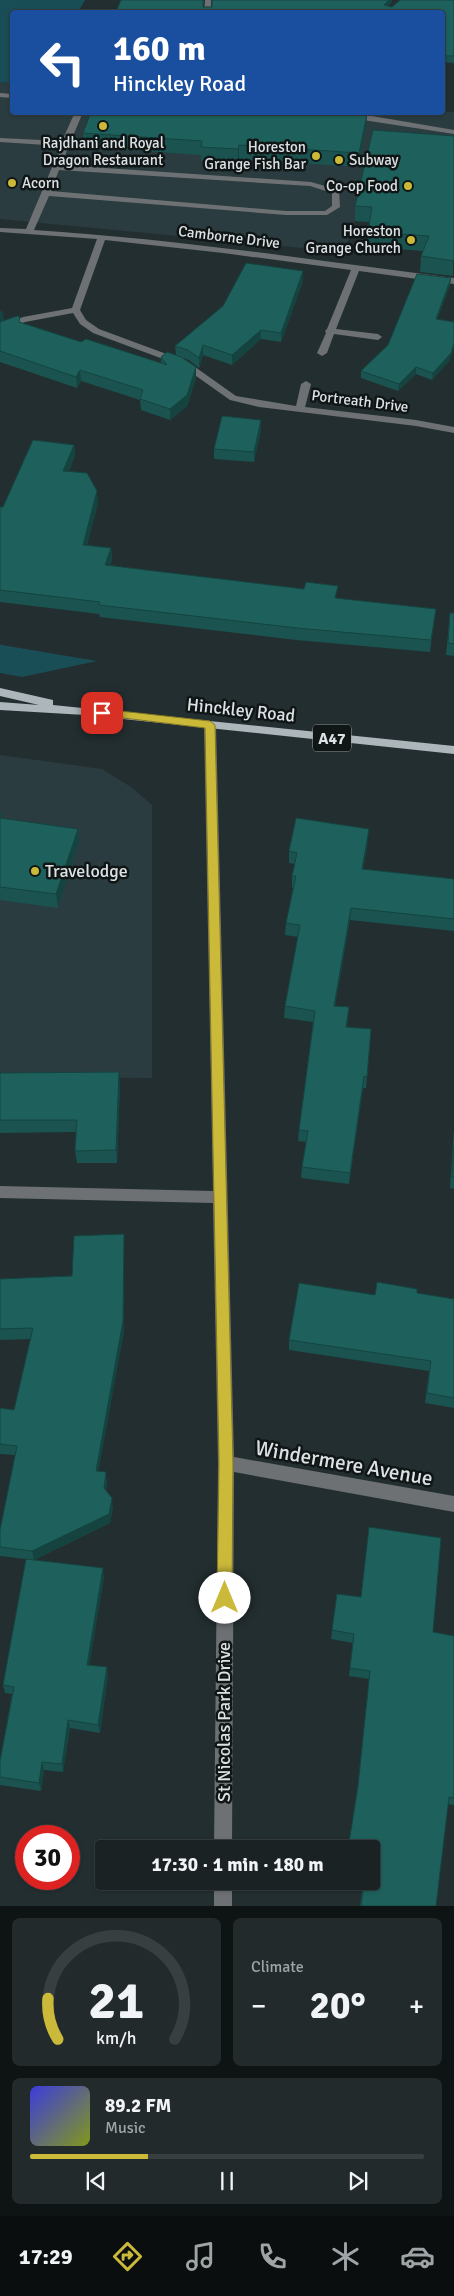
<!DOCTYPE html>
<html lang="en">
<head>
<meta charset="utf-8">
<style>
	:root { --surface:#1a2224; --page:#232a2c; --text:#f1f3f6; --muted:#9fa4a6; --line:#383f41; --accent:#cbb939 }
	body { margin:0; font-family:Signika,sans-serif; background:var(--page); color:var(--text); height:100vh; display:flex; flex-direction:column; font-size:19px; white-space:nowrap }
	* { box-sizing:border-box; margin:0 }
	p { font-size:16px; color:var(--muted) }
	.icon { flex:none; width:28px; height:28px; fill:none; stroke:currentColor; stroke-width:2; stroke-linecap:round; stroke-linejoin:round }
	.map { position:relative; height:1906px; overflow:hidden }
	.drawer { display:flex; flex-direction:column; gap:12px; padding:12px; background:#0e1314; flex:1 }
	.drawer>* { flex:none }
	.top-card { position:absolute; left:10px; top:10px; width:435px; height:105px; border-radius:5px; box-shadow:0 1px 4px #0004,0 0 0 1px var(--line); background:#1a4fa0; color:#fff; overflow:hidden }
	.speed { position:absolute; left:15px; top:1825px; display:flex; gap:10px; font-size:25px; font-weight:700; text-align:center }
	.speed>* { display:grid; place-content:center; width:65px; height:65px; border-radius:50%; background:var(--surface); box-shadow:0 1px 4px #0004,0 0 0 1px var(--line); line-height:1 }
	.speed .limit { border:8px solid #d22; background:#fff; color:#111 }
	.pin { position:absolute; display:grid; place-items:center; width:42px; height:42px; color:#fff; margin:-21px; border-radius:10px; box-shadow:0 2px 8px #0006 }
	.me { position:absolute; width:55px; margin:-28px; rotate:0deg; stroke-linejoin:round; filter:drop-shadow(0 0 4px #0008) }
	.turn { display:flex; align-items:center; gap:18px; height:105px; padding:0 20px; font-size:22px }
	.turn .icon { width:65px; height:65px; stroke-width:2.5 }
	.turn b { display:block; font-size:35px; line-height:42px }
	.big { font-size:38px; font-weight:700; line-height:1.1 }
	.drawer .card { flex:1; display:flex; flex-direction:column; justify-content:center; gap:8px; min-width:0; padding:0 18px; border-radius:8px; background:var(--page) }
	.drawer .dial { align-items:center; gap:0 }
	.dial svg { height:130px; overflow:visible; fill:none; stroke:var(--line); stroke-width:7; stroke-linecap:round; text-anchor:middle }
	.dial text { fill:var(--text); stroke:none }
	.song { display:flex; align-items:center; gap:15px }
	.cover { width:60px; height:60px; border-radius:8px; background:linear-gradient(135deg,hsl(240 70% 55%),hsl(70 70% 35%)) }
	.played { height:5px; border-radius:2px; background:linear-gradient(90deg,var(--accent) 30%,var(--line) 30%) }
	.keys { display:flex; justify-content:space-around; direction:ltr }
	.heat { display:flex; justify-content:space-between; align-items:center; font-size:28px; direction:ltr }
	.drawer .tiles { flex:1; display:grid; gap:12px; grid-template-columns:1fr 1fr }
	.card:last-child { grid-column:span 2 }
	.trip { position:absolute; left:95px; top:1840px; width:285px; height:50px; border-radius:5px; background:var(--surface); box-shadow:0 1px 4px #0004,0 0 0 1px var(--line); font-weight:700; line-height:50px; text-align:center }
	.tab-bar { display:flex; height:80px; justify-content:space-around; align-items:center; background:#0a0e0e; color:var(--muted) }
	.tab-bar .icon { width:35px; height:35px }
	.tab-bar .selected { color:var(--accent) }
	.tab-bar b { font-size:22px; color:var(--text) }
	.map>svg:first-child { display:block }
</style>
</head>
<body>
<div class="map">
<svg width="454" height="1906" viewBox="0 0 454 1906">
	<rect width="100%" height="100%" fill="#232e30"/>
	<path fill="#2a3c40" d="M0,82L12,83V112H454V229L355,221L344,252L0,219Z
		M0,755L102,769L131,787L152,805V1078L0,1077Z"/>
	<path fill="#194e57" d="M0,0H85L78,12H12V83L0,82Z
		M0,644L2,645L97,661L22,677L0,673Z"/>
	<g fill="none" stroke-linecap="round" stroke-linejoin="round">
		<path fill="#6d7173" fill-rule="evenodd" d="M205,0H211V12H204Z
			M0,93L12,94V98L0,97Z
			M75,112H83L61,165L311,182L339,190L340,207L327,215H286L49,196L34,230C175,239 314,260 454,278V284L359,271L336,329L378,334L382,337L378,340L334,334L327,353L322,356L317,353L326,333L325,331L327,329L351,270L223,253L105,240L80,310L86,320L99,329L188,362L236,396L296,406L301,384L306,381L311,384L305,407L416,420L454,427V433L416,426L259,407L230,400L182,366L93,333L80,324L73,313L25,322L0,332V326L23,317L72,308L97,239L0,232V228L26,229L61,146L0,142V138L62,141ZM59,170L310,186L332,193V206L325,211H286L51,191Z
			M347,114L372,116L454,130V134L350,118L346,116Z
			M210,721L216,725L234,1457L454,1496V1512L234,1472L232,1849H214L218,1463L213,1203L0,1198V1186L213,1191L204,725Z
			M214,1881H232V1906H214Z"/>
		<path fill="#adb6bb" fill-rule="evenodd" d="M0,688L53,700V705L454,746V754L85,715L0,710V702L39,705L0,696Z"/>
	</g>
	<path fill="#1a534f" d="M121,0H204L203,7L392,2L388,6L392,7L454,0V63L442,62V12H116Z
		M366,127L358,167L239,159L238,163L201,161V155L84,147L83,133Z
		M454,136L453,276L420,272L421,256L423,251L367,247L368,232L370,222L355,221V206Z
		M303,271V281L281,342L261,339L232,365L203,355L199,368L189,360L183,358L196,378L187,406L170,420L141,410L140,400L81,381L77,388L0,362V310L4,320L21,323L81,342L161,363V357L176,355L175,346Z
		M450,285L437,319L450,360L432,380L416,374L398,391L361,378V371Z
		M261,430L254,462L214,459V449Z
		M74,445L75,456L69,471L98,503L87,545L111,548L112,560L110,565L337,598L434,621L430,652L296,640L100,617L99,614L0,602V507H3Z
		M450,613H454V656L446,655Z
		M0,810L2,819L78,829L79,842L58,908L0,900Z
		M368,841L363,869L454,879V931L350,920L335,1006L349,1007L347,1027L371,1029L366,1088H363L349,1184L301,1178L302,1167L306,1142L298,1141L299,1130L313,1022L284,1018L285,1006L298,937L285,935L286,923L293,888H292V876L295,864L289,863V851Z
		M0,1073L120,1085L117,1163H77L75,1151L76,1132L0,1133Z
		M454,1128V1189L450,1188Z
		M124,1245V1331L98,1471L107,1481L106,1490L113,1507L110,1523L34,1560L0,1556V1530L15,1455L0,1454V1408L14,1410L31,1339L0,1340V1279L72,1276Z
		M417,1293L454,1299V1408L425,1403L429,1371L289,1350V1340L375,1295Z
		M104,1577L89,1665L108,1675L100,1733L70,1728L63,1772L44,1770L41,1791L0,1785V1761L12,1694L5,1693L3,1685Z
		M337,1594L433,1632L454,1636V1805L448,1804L436,1906H360L362,1891L342,1886L343,1881H371L357,1793L369,1679L349,1676L353,1643L331,1639Z"/>
	<path fill="#154440" d="M389,0H392V2L383,12L384,5Z
		M367,114L366,127L358,167L359,153Z
		M239,145V159L238,163V149Z
		M303,271V281L281,342V333Z
		M451,278L450,285L435,326L436,319Z
		M3,311L4,322L0,324V313Z
		M261,330V339L232,365V355Z
		M454,343V348L450,360L432,380L433,373Z
		M203,345V355L199,368V358Z
		M196,367V378L187,406L170,420V409Z
		M416,367V374L398,391L399,384Z
		M80,370L81,381L77,388L76,377Z
		M261,420V430L254,462V452Z
		M74,445L75,456L64,483L63,471Z
		M97,491L98,503L84,557L83,545Z
		M111,548L112,560L106,577L105,565Z
		M1,810L3,824L0,832V814Z
		M78,829L79,842L58,908L56,894Z
		M369,829L368,841L361,881L362,869Z
		M351,908L350,920L333,1017L334,1006Z
		M119,1072L120,1085L117,1163L116,1150Z
		M364,1076L363,1088L349,1184L350,1173Z
		M124,1234V1331L97,1480L96,1471Z
		M106,1472L107,1481L105,1497L104,1488Z
		M112,1498L113,1507L110,1523L34,1560L32,1551Z
		M103,1568L104,1577L88,1673L87,1665Z
		M107,1667L108,1675L100,1733L98,1725Z
		M68,1720L70,1728L63,1772L62,1764Z
		M42,1762L44,1770L41,1791L39,1783Z"/>
	<path fill="#1e615c" stroke="#154440" d="M121,0H203V7H212V0H389L384,5L392,7L400,0H454V56H442V12H116Z
		M91,112H351L367,114L359,153L239,145L238,149L201,147L202,141L83,133Z
		M373,130L454,136V261L421,256L429,236L368,232L372,207L355,206Z
		M246,263L303,271L281,333L261,330L232,355L203,345L199,358L188,350L175,346L223,306Z
		M417,274L451,278L436,319L454,322V343L451,353L433,373L416,367L399,384L361,371L388,345Z
		M17,316L20,317L19,322L81,342L86,339L167,365L161,357L167,352L181,357L196,367L187,395L170,409L140,399L143,390L80,370L76,377L0,351V322Z
		M222,416L261,420L254,452L214,449Z
		M33,440L74,445L63,471L87,473L97,491L83,545L111,548L105,565L304,589L306,582L338,586L335,598L436,609L431,640L297,628L99,605L100,602L0,590V507H3Z
		M450,613H454V644L448,643Z
		M0,818L78,829L56,894L0,887Z
		M296,818L369,829L362,869L454,879V919L351,908L334,1006L349,1007L346,1027L371,1029L367,1077L364,1076L350,1173L302,1167L308,1131L299,1130L315,1011L285,1006L300,925L286,923L296,876H292L297,853L289,851Z
		M119,1072L116,1150L75,1151L77,1120H0V1073Z
		M454,1146V1177H452Z
		M124,1234L123,1321L96,1471L106,1472L104,1488L112,1498L109,1514L32,1551L0,1547V1530L17,1446L0,1444V1408L14,1410L33,1328L0,1329V1279L72,1276L74,1236Z
		M377,1282L417,1289V1293L454,1299V1398L427,1393L431,1361L289,1340L299,1283L375,1295Z
		M369,1527L441,1538L433,1632L454,1636V1798L449,1797L436,1906H361L364,1884L350,1881H371V1849H348L358,1786L370,1671L350,1668L354,1634L332,1630L337,1594L361,1597Z
		M26,1559L103,1568L87,1665L107,1667L98,1725L68,1720L62,1764L42,1762L39,1783L0,1777V1761L14,1687L3,1685Z"/>
	<path fill="#cbb939" stroke="#847825" d="M102,709L210,721L215,725L233,1463L232,1598L230,1603L225,1605L220,1603L217,1598L219,1463L205,728L99,715V710Z"/>
	<g fill="#cbb939" stroke="#101516" stroke-width="2">
		<circle cx="103" cy="126" r="5"/>
		<circle cx="316" cy="156" r="5"/>
		<circle cx="339" cy="160" r="5"/>
		<circle cx="12" cy="183" r="5"/>
		<circle cx="408" cy="186" r="5"/>
		<circle cx="411" cy="240" r="5"/>
		<circle cx="35" cy="871" r="5"/>
	</g>
	<g text-anchor="middle" stroke-width="5" stroke-linejoin="round" paint-order="stroke">
		<g font-size="15" fill="#dce2e4" stroke="#101516" text-anchor="end">
			<text x="103" y="148" text-anchor="middle">Rajdhani and Royal<tspan x="103" dy="17">Dragon Restaurant</tspan></text>
			<text x="306" y="152">Horeston<tspan x="306" dy="17">Grange Fish Bar</tspan></text>
			<text x="349" y="165" text-anchor="start">Subway</text>
			<text x="22" y="188" text-anchor="start">Acorn</text>
			<text x="398" y="191">Co-op Food</text>
			<text x="401" y="236">Horeston<tspan x="401" dy="17">Grange Church</tspan></text>
		</g>
		<g font-size="15" fill="#dce2e4" stroke="#101516">
			<text transform="translate(229 237) rotate(7)" y="5">Camborne Drive</text>
			<text transform="translate(360 401) rotate(7)" y="5">Portreath Drive</text>
		</g>
		<rect fill="#101516" stroke="#9fa4a6" stroke-width="1" x="313" y="724.5" width="38" height="27" rx="4"/>
		<g font-size="16" font-weight="bold" fill="#dce2e4">
			<text x="332" y="744">A47</text>
		</g>
		<g font-size="18" fill="#dce2e4" stroke="#101516">
			<text transform="translate(241 710) rotate(6)" y="6">Hinckley Road</text>
			<text transform="translate(224 1722) rotate(-90)" y="6">St Nicolas Park Drive</text>
		</g>
		<g font-size="18" fill="#dce2e4" stroke="#101516" text-anchor="start">
			<text x="45" y="877">Travelodge</text>
		</g>
		<g font-size="21" fill="#dce2e4" stroke="#101516">
			<text transform="translate(344 1463) rotate(10)" y="7">Windermere Avenue</text>
		</g>
	</g>
</svg>
<div class="speed"><div class="limit">30</div></div>
<div class="pin" style="left:102px;top:713px;background:#d93025"><svg class="icon" aria-label="arrive" viewBox="0 0 24 24"><path d="M6 21V4h12l-3 4 3 4H6"/></svg></div>
<svg class="me" style="left:225px;top:1598px" viewBox="-20 -20 40 40"><circle r="19" fill="#fff"/><path d="M0-13L10 11 0 6-10 11z" fill="#cbb939"/></svg>
<div class="trip">17:30 · 1 min · 180 m</div>
<div class="top-card">
<div class="turn"><svg class="icon" aria-label="left" viewBox="0 0 24 24"><path d="M17 20v-9H6M10 6l-5 5 5 5"/></svg><div><b>160 m</b>Hinckley Road</div></div>
</div>
</div>
<section class="drawer">
<div class="tiles">
<div class="card dial"><svg viewBox="0 0 100 80">
<path d="M14 69A42 42 0 1 1 86 69"/>
<path d="M14 69A42 42 0 0 1 8 44" stroke="#cbb939"/>
<text x="50" y="56" font-size="32" font-weight="700">21</text>
<text x="50" y="72" font-size="11">km/h</text>
</svg></div>
<div class="card"><p>Climate</p>
<div class="heat"><a>−</a><b class="big">20°</b><a>+</a></div>
</div>
<div class="card">
<div class="song"><i class="cover"></i><div><b>89.2 FM</b><p>Music</p></div></div>
<div class="played"></div>
<div class="keys"><svg class="icon" aria-label="previous" viewBox="0 0 24 24"><path d="M18 5L8 12l10 7zM5 5v14"/></svg><svg class="icon" aria-label="pause" viewBox="0 0 24 24"><path d="M8 5v14M16 5v14"/></svg><svg class="icon" aria-label="next" viewBox="0 0 24 24"><path d="M6 5l10 7-10 7zM19 5v14"/></svg></div>
</div>
</div>
</section>
<nav class="tab-bar">
<b>17:29</b>
<svg class="icon selected" aria-label="directions" viewBox="0 0 24 24"><path d="M12 3l9 9-9 9-9-9zM9 14v-3h6M13 9l2 2-2 2"/></svg>
<svg class="icon" aria-label="music" viewBox="0 0 24 24"><path d="M9 18V5l10-2v13"/><circle cx="6" cy="18" r="3"/><circle cx="16" cy="16" r="3"/></svg>
<svg class="icon" aria-label="phone" viewBox="0 0 24 24"><path d="M5 4h4l2 5-3 2q2 4 5 5l2-3 5 2v4C11 20 4 13 5 4z"/></svg>
<svg class="icon" aria-label="climate" viewBox="0 0 24 24"><path d="M12 3v18M4 7l16 10M4 17L20 7"/></svg>
<svg class="icon" aria-label="car" viewBox="0 0 24 24"><path d="M5 17H2v-5l4-1 3-4h7l3 4 3 1v5h-3M9 17h6M6 11h13"/><circle cx="7" cy="17" r="2"/><circle cx="17" cy="17" r="2"/></svg>
</nav>
</body>
</html>
